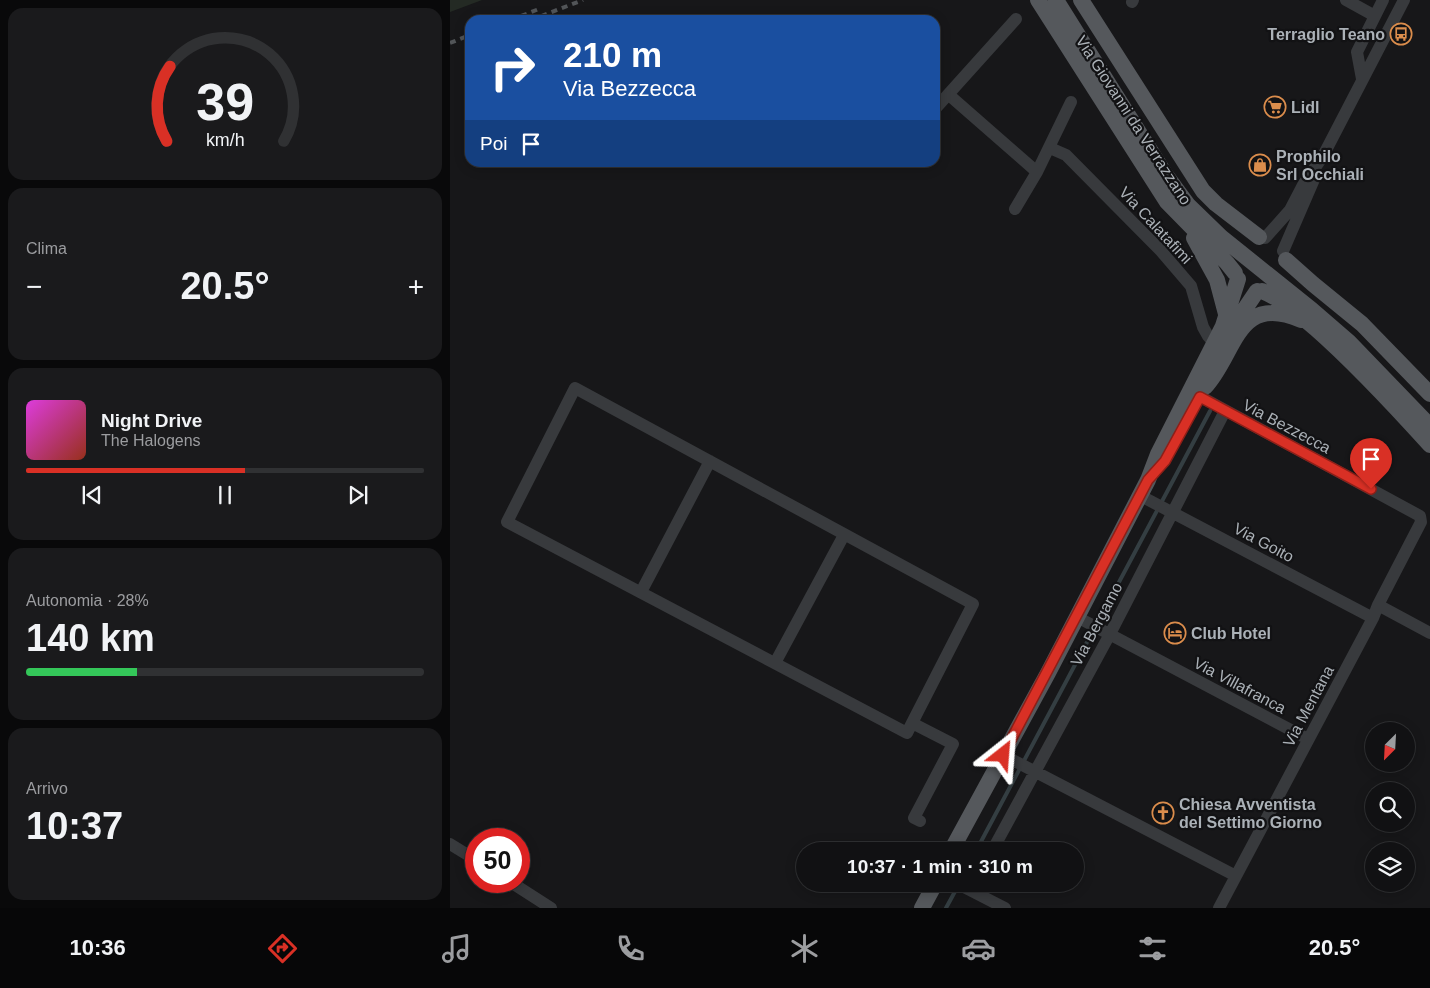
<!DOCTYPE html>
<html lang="it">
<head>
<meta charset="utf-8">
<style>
	:root { --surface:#111113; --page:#1a1a1c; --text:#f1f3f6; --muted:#9c9da0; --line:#303133; --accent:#d93025 }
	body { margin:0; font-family:Helvetica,sans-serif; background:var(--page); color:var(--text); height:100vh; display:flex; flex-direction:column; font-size:19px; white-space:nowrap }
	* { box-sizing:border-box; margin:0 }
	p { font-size:16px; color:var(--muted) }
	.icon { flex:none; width:28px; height:28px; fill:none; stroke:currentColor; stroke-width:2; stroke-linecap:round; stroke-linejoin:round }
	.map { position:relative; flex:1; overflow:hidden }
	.panel { display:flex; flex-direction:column; gap:8px; padding:8px; background:#09090a; width:450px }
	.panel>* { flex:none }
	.guide { position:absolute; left:15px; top:15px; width:475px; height:152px; border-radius:15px; box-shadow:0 2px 12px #0003,0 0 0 1px var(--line); background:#1a4fa0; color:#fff; overflow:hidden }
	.needle { width:32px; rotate:204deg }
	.controls { position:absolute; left:915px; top:722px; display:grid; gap:10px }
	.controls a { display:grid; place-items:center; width:50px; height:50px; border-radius:50%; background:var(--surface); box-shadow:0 2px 12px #0003,0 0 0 1px var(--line); font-size:25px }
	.speed { position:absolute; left:15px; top:828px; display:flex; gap:10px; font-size:25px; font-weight:700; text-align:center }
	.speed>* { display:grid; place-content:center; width:65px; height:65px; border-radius:50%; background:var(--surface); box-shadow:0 2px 12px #0003,0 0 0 1px var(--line); line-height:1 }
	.speed .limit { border:8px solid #d22; background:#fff; color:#111 }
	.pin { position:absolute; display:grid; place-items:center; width:42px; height:42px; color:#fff; margin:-51px -21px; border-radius:50% 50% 50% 0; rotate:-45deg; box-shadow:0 0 5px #0007 }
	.pin .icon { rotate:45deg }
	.me { position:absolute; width:55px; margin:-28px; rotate:28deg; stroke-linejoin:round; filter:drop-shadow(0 0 4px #0008) }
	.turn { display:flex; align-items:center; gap:18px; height:105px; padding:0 15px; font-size:22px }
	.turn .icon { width:65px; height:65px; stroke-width:2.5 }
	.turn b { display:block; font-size:35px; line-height:42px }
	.then { display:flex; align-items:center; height:48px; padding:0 15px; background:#0003; gap:10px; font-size:19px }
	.big { font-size:38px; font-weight:700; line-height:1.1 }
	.panel .tile { flex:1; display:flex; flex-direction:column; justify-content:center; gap:8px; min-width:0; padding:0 18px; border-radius:15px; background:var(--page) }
	.panel .dial { align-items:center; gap:0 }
	.dial svg { height:130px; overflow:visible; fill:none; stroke:var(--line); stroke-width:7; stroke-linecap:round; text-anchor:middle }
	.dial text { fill:var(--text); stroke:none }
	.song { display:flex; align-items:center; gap:15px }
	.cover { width:60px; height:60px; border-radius:8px; background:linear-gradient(135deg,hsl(300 70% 55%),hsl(10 70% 35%)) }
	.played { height:5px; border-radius:2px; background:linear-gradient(90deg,var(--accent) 55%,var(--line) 55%) }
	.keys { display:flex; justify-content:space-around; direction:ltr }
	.heat { display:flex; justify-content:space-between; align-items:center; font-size:28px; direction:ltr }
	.charge { height:8px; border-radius:4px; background:linear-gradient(90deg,#34c759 28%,var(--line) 0) }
	.trip { position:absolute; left:346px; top:842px; width:288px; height:50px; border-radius:25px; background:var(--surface); box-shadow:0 2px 12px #0003,0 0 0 1px var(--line); font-weight:700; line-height:50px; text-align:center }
	.tabs { display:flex; height:80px; justify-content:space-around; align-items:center; background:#070708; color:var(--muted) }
	.tabs .icon { width:35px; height:35px }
	.tabs .current { color:var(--accent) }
	.tabs b { font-size:22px; color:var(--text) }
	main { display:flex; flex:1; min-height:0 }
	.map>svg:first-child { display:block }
</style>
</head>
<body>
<main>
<section class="panel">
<div class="tile dial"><svg viewBox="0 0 100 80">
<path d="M14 69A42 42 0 1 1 86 69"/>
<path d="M14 69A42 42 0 0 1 16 23" stroke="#d93025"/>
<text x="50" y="56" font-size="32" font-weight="700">39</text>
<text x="50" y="72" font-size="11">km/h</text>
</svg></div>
<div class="tile"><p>Clima</p>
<div class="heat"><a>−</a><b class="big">20.5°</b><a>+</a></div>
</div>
<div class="tile">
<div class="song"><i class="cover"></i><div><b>Night Drive</b><p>The Halogens</p></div></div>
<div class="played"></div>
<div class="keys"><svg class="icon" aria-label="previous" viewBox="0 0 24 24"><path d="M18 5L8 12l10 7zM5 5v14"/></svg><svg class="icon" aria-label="pause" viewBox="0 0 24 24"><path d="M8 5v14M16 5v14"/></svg><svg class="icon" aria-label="next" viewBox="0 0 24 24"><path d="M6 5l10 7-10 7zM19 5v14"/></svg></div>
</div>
<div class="tile"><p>Autonomia · 28%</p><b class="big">140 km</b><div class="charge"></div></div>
<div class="tile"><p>Arrivo</p><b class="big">10:37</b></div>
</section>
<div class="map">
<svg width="980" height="908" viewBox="0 0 980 908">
	<rect width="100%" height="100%" fill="#171719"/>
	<path fill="#242a24" d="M0,0H32L0,12Z"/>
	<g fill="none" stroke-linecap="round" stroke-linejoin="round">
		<path stroke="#343e42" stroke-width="4" d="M526,851L760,411
			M496,908L508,886"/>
		<path stroke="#383a3d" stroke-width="12" d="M896,0L925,16
			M682,2L683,0
			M912,79L907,52L933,0
			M499,95L587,172
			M485,109L566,19
			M600,148L616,155L711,251L741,286L753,327L758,336L765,344
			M565,209L587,172L621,102
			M815,238L840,210L853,185L873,156L954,0
			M833,251L865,177
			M740,391L970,516L971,522L928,605L923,618L769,908
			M689,495L923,618
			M191,592L260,461
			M928,605L980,633
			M627,617L858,739
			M325,663L394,535
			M462,723L457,733L57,522L125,388L523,604L462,723L503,744L464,818L470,821
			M553,755L786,876
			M0,844L26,860
			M542,851L660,634L775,411
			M59,881L101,908
			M508,884L555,908"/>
		<path stroke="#55585c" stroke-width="16" d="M588,0L717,202L777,263L785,273
			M606,0L715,174L738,205L771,237L862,310L899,342L980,426
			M631,0L753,191L766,204L809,237
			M744,238L767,280L776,314
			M836,260L863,284L912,324L980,394
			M812,291C832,299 848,314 865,328C906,364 943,404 980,445
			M777,340L786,322L807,291
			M755,387C786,354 786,292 851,320
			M501,851L598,673L698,480L708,454L773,326L788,279
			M472,908L485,884"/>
		<path stroke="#525558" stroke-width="4" stroke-dasharray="6 5" stroke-linecap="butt" d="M61,20L89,9
			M81,20L133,0
			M0,43L20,35"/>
	</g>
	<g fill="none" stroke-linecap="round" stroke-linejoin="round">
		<g stroke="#8d1f18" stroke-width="12">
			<path id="route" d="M553,755L698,480L715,461L750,397L921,489"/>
		</g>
		<use href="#route" stroke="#d93025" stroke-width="9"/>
	</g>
	<defs>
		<g id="bus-ring" transform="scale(1.125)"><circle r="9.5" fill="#121214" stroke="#db8d4c" stroke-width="1.5"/><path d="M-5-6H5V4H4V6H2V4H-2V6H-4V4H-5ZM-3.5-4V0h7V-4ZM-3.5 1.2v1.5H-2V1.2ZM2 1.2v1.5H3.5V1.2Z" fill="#db8d4c"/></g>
		<g id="supermarket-ring" transform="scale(1.125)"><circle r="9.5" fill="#121214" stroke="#db8d4c" stroke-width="1.5"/><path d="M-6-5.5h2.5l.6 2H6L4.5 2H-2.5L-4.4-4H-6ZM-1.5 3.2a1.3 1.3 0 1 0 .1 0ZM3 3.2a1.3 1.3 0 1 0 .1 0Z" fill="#db8d4c"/></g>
		<g id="shop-ring" transform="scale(1.125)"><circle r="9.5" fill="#121214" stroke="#db8d4c" stroke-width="1.5"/><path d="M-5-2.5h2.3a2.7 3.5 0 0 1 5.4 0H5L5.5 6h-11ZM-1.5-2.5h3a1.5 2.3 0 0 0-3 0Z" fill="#db8d4c"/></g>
		<g id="hotel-ring" transform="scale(1.125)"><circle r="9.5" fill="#121214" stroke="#db8d4c" stroke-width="1.5"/><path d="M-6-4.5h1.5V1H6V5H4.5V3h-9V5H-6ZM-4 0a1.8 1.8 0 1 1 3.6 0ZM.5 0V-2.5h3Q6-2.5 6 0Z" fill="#db8d4c"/></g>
		<g id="church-ring" transform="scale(1.125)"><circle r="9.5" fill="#121214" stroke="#db8d4c" stroke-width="1.5"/><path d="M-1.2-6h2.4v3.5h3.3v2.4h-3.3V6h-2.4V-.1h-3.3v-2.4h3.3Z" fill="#db8d4c"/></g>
	</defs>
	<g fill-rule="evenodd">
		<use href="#bus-ring" x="951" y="34"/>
		<use href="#supermarket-ring" x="825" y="107"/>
		<use href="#shop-ring" x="810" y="165"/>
		<use href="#hotel-ring" x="725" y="633"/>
		<use href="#church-ring" x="713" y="813"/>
	</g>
	<g text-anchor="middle" stroke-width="4.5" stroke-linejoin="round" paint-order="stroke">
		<g font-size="16" font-weight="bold" fill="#abb1b7" stroke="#121214" text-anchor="start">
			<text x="935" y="40" text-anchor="end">Terraglio Teano</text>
			<text x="841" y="113">Lidl</text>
			<text x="826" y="162">Prophilo<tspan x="826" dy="18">Srl Occhiali</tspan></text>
			<text x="741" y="639">Club Hotel</text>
			<text x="729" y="810">Chiesa Avventista<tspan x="729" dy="18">del Settimo Giorno</tspan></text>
		</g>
		<g font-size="16" fill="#abb1b7" stroke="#121214">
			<text transform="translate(684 120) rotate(57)" y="6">Via Giovanni da Verrazzano</text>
			<text transform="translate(706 225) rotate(47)" y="6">Via Calatafimi</text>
			<text transform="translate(837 426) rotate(28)" y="6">Via Bezzecca</text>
			<text transform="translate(814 542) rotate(28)" y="6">Via Goito</text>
			<text transform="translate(646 624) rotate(-62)" y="6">Via Bergamo</text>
			<text transform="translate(790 685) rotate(28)" y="6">Via Villafranca</text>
			<text transform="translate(858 706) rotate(-62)" y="6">Via Mentana</text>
		</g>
	</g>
</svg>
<div class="controls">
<a><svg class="needle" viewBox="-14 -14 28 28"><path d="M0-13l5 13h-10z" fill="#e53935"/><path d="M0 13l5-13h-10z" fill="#9c9da0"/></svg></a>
<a><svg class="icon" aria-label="search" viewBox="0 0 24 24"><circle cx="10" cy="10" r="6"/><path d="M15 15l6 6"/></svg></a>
<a><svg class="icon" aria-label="layers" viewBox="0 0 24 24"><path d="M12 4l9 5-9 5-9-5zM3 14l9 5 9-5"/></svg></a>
</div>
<div class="speed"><div class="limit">50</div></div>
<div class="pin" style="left:921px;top:489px;background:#d93025"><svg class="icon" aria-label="arrive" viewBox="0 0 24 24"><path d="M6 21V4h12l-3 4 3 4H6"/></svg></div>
<svg class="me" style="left:553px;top:755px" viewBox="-20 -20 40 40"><path d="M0-17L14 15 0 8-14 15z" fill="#d93025" stroke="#fff" stroke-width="4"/></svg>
<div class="trip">10:37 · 1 min · 310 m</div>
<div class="guide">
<div class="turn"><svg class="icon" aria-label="right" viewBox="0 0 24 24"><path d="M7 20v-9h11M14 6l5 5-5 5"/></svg><div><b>210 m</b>Via Bezzecca</div></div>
<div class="then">Poi<svg class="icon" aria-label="arrive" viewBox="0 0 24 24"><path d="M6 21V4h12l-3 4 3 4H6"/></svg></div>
</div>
</div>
</main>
<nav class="tabs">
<b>10:36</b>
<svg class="icon current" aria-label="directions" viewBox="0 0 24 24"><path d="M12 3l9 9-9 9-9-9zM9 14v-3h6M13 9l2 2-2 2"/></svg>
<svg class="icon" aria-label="music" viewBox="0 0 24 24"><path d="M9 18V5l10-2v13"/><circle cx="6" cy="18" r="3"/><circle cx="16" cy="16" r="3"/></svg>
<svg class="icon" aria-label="phone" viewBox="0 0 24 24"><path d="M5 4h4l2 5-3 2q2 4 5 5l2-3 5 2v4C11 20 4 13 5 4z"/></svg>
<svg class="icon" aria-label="climate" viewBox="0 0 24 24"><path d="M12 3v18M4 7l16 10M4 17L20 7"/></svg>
<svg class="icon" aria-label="car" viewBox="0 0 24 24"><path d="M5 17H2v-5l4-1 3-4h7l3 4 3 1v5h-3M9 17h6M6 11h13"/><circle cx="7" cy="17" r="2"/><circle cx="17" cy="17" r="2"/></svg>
<svg class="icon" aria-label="filters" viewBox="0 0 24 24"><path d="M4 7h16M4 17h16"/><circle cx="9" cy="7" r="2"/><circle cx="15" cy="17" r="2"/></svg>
<b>20.5°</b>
</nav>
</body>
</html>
